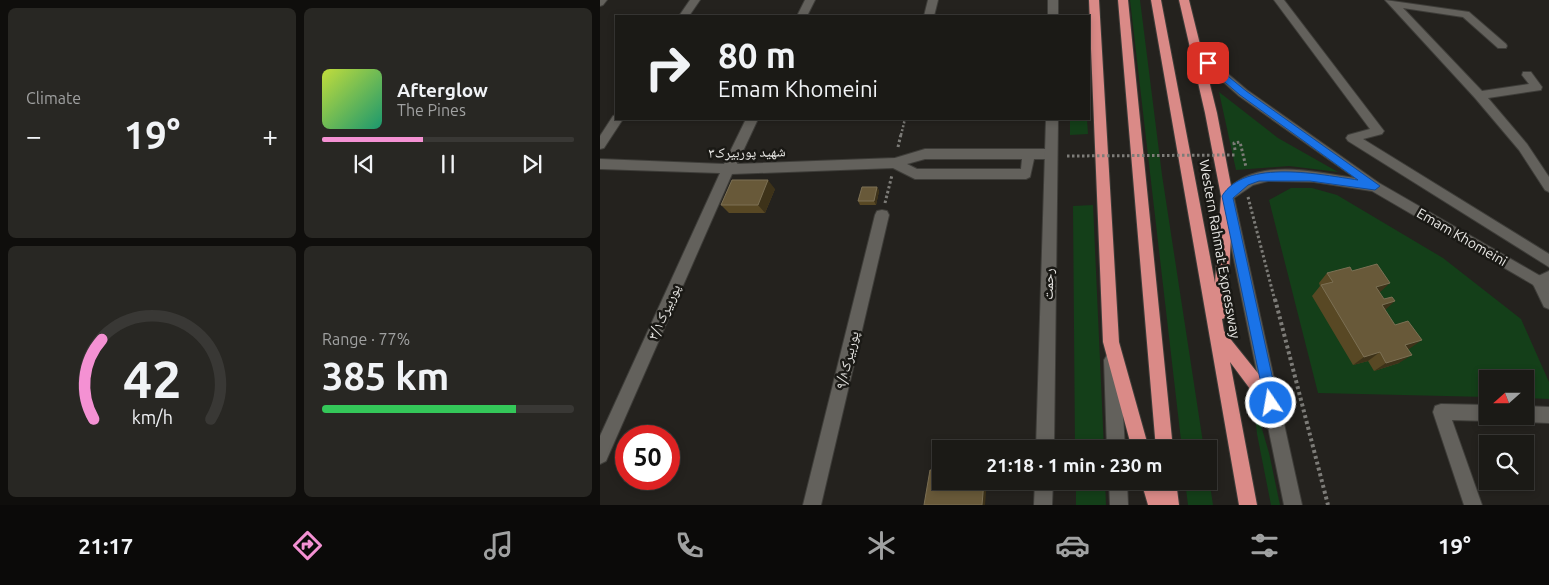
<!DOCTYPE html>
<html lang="en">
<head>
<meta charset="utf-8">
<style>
	:root { --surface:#1b1a16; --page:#282723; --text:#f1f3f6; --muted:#a0a1a1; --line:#393835; --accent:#f491d3 }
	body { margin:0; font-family:Ubuntu,"Noto Naskh Arabic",sans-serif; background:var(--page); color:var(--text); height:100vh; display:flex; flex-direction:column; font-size:19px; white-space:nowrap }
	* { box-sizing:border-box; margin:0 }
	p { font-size:16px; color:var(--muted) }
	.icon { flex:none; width:28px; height:28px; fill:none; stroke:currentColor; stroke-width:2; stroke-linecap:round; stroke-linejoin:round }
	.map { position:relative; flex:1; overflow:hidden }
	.details { display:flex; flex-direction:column; gap:8px; padding:8px; background:#0f0e0c; width:600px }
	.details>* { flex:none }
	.hud { position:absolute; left:15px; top:15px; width:475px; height:105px; border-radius:0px; box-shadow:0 2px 8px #0003,0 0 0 1px var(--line); background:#1b1a16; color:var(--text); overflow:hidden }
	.needle { width:32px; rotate:249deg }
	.buttons { position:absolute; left:879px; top:370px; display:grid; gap:10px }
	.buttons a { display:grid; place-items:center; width:55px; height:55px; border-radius:0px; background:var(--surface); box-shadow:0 2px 8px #0003,0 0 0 1px var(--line); font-size:25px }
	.speed { position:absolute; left:15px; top:425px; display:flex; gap:10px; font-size:25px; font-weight:700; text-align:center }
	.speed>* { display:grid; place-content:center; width:65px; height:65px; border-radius:50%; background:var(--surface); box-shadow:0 2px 8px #0003,0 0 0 1px var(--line); line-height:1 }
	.speed .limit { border:8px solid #d22; background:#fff; color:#111 }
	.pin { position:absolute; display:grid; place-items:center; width:42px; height:42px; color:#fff; margin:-21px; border-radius:10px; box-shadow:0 2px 8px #0006 }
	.me { position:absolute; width:55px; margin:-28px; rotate:348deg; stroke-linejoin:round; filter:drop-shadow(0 0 4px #0008) }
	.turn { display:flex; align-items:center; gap:18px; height:105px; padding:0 20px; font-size:22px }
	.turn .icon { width:65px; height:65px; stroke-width:2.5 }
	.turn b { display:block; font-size:35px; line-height:42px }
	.big { font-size:38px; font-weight:700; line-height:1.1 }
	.details .tile { flex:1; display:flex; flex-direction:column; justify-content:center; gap:8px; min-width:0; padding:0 18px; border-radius:8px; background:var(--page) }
	.details .dial { align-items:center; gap:0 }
	.dial svg { height:130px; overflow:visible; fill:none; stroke:var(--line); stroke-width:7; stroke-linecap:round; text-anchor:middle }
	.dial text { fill:var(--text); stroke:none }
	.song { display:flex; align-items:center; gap:15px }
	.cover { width:60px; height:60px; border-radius:8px; background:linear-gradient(135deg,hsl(70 70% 55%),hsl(160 70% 35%)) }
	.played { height:5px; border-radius:2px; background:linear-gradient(90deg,var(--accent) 40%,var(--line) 40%) }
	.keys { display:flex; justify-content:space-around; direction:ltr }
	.heat { display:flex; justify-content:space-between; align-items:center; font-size:28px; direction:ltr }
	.charge { height:8px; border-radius:4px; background:linear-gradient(90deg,#34c759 77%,var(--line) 0) }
	.details .tiles { flex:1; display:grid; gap:8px; grid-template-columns:repeat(2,1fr) }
	.trip { position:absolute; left:332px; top:440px; width:285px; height:50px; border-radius:0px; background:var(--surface); box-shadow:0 2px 8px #0003,0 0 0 1px var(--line); font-weight:700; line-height:50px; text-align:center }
	.dock { display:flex; height:80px; justify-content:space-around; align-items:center; background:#0b0a09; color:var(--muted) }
	.dock .icon { width:35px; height:35px }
	.dock .on { color:var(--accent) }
	.dock b { font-size:22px; color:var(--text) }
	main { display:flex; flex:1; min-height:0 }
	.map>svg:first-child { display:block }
</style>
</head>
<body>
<main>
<section class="details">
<div class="tiles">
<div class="tile"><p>Climate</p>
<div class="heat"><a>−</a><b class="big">19°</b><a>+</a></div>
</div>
<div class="tile">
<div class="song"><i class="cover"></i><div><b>Afterglow</b><p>The Pines</p></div></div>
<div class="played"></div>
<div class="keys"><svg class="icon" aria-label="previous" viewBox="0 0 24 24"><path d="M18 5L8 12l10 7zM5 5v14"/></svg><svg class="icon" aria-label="pause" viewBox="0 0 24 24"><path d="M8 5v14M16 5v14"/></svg><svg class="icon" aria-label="next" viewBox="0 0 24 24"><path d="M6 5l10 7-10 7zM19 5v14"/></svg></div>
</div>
<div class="tile dial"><svg viewBox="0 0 100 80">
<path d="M14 69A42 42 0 1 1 86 69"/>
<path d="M14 69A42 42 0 0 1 19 20" stroke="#f491d3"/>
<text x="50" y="56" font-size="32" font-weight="700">42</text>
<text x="50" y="72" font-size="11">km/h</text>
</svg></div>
<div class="tile"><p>Range · 77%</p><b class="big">385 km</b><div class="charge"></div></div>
</div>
</section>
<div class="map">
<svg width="949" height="505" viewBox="0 0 949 505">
	<rect width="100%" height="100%" fill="#24221e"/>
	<path fill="#143f19" d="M530,0H540L562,175L604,449H582Z
		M619,92L678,138L738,172L689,166L636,170Z
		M470,119H487L488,134L470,135Z
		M691,188H712L737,195L843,258L921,319L949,382V399L925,398V379H888L887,397L718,393L669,200Z
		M493,205L504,449H475L473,206Z
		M653,398L669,453L680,505H671L657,434Z
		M609,478L613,505H588L585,481H609Z
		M476,481H505L506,505H476Z"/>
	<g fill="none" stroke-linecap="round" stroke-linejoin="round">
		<g stroke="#3e3d39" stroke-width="2">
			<path id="minor" d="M90,0H100L89,16H79Z
				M205,0H215L207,16H197Z
				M328,0H338L334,16H324Z
				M674,0H684L784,131L782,134L763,139L949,254V267L748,141L746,138L748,135L770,129Z
				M785,0L869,12L906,44L907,46L906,48H898L863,17L803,8L882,91L929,84L922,75L923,72H931L942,87L941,90L888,98L927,144L949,177V192L945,190L919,150L875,98Z
				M16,115V119H23L4,148L0,149V136L13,116Z
				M146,119H158L137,164L295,158L325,149H451L457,154L451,159H434L430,177L426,179H315L293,168L132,174L6,461L0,464V436L120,173L0,169V159L124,164ZM325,159H422L421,169H317L307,164Z
				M282,210L287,211L289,215L221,505H203L275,215L277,211Z
				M939,276L944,278L949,287V309L944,307L932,282L934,278Z
				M841,404L888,405V416H895L888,421L852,420L882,505H864L833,412L835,406Z
				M925,406L949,407V423L925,422L919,420L918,416H925Z"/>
		</g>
		<g stroke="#3e3d39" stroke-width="2">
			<path id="tertiary" d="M0,0H7L3,5L0,6Z
				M448,0H458V16H448Z
				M446,119H458L454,449H436Z
				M949,271V284L939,288L934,286L932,282L934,278Z
				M435,481H453L452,505H434Z"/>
		</g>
		<g stroke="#3e3d39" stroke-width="2">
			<path id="secondary" d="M597,50L601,51L647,90L779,183L949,281V294L772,191L714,182L668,181L653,185L634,198L702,505H684L621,196L622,192C630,187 637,181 645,177C677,162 721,173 755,178L639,96L593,55L592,53L593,51Z
				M512,353L517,355L520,360L525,449H507L504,360L507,355Z
				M509,481H527L528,505H510Z"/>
		</g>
		<g stroke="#3e3d39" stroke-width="2">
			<path id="trunk" d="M489,0H499L519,342L549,449H532L503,342Z
				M518,0H528L573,449H556Z
				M551,0H561L615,283L621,196L605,113L579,0H589L617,113L633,196L627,313L625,318L622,319L624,331L677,397L679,403L677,409L671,411L665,409L630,362L657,505H639Z
				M541,481H576L579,505H548Z"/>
		</g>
		<path stroke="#7d7c78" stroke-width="2.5" stroke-dasharray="2 2" stroke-linecap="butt" d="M301,135L305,119"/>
		<path stroke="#7d7c78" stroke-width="3" stroke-dasharray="2.5 2.5" stroke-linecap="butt" d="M298,147L301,134
			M635,150L634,143L640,142L646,167
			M648,197L675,301
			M285,203L292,175"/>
		<path stroke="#7d7c78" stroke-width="4" stroke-dasharray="3 3" stroke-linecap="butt" d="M675,299L728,505
			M462,484H501"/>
		<use href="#minor" fill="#63615c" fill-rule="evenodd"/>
		<use href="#tertiary" fill="#63615c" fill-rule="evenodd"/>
		<use href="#secondary" fill="#63615c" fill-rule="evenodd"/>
		<use href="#trunk" fill="#da8a87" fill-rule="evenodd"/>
		<path stroke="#7d7c78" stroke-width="3" stroke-dasharray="2.5 2.5" stroke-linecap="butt" d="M467,156L636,155"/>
	</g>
	<path fill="#584824" d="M277,187L279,191L276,205H260L258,201Z
		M175,189L165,213H129L121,205Z
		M752,271L779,293L785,310L808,349L799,363L774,371L768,361L753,365L712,296L720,286L719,283L727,273Z"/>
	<path fill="#3d3219" d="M168,180L175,189L165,213L158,205Z
		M277,187L279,191L276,205L274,201Z
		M790,283L779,293L776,287Z
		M795,301L784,311L782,305Z
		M822,340L809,349L793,354L805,345Z
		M780,352L768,361L753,365L764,357Z
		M812,355L799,363L774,371L786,363Z
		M384,481H387L385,505H382Z"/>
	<path fill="#685939" stroke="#7c7054" d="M132,180H168L158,205H121Z
		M262,187H277L274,201H258Z
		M777,264L790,283L776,287L784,299L792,297L795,301L782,305L795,325L808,321L822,340L805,345L812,355L786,363L780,352L764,357L721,285L733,282L727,273L750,267L752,271Z
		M330,470L341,471V481H384L382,505H324Z"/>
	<path fill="#1a73e8" stroke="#114b97" d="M608,60L646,91L780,186L775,190L710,181H659L648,185L633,198L678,403L676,408L671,410L666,408L665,403L622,196C645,158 722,175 758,180L640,95L605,65V61Z"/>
	<g text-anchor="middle" stroke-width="5" stroke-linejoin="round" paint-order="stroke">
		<g font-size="14" fill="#eae9e6" stroke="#1a1915">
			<text transform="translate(147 152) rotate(-1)" y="5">شهید پوربیرک۳</text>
			<text transform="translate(862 237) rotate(30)" y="5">Emam Khomeini</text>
			<text transform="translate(620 249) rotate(80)" y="5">Western Rahmat Expressway</text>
			<text transform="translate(448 284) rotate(-89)" y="5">رحمت</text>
			<text transform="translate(64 312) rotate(-66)" y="5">پوربیرک۳/۱</text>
			<text transform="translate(247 360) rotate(-76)" y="5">پوربیرک۹/۸</text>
		</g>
	</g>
</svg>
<div class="buttons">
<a><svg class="needle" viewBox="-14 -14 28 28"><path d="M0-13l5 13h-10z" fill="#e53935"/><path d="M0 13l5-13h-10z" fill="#a0a1a1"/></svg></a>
<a><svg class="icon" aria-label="search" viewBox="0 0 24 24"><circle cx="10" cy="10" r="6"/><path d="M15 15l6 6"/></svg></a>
</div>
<div class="speed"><div class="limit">50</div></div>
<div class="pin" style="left:608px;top:63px;background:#d93025"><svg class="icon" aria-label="arrive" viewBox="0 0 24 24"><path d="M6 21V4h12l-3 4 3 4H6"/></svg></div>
<svg class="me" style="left:671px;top:403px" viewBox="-20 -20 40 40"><circle r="17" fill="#1a73e8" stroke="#fff" stroke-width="3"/><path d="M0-11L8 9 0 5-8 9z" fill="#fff"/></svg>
<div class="trip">21:18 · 1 min · 230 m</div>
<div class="hud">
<div class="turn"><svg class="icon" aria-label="right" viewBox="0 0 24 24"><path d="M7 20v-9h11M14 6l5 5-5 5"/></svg><div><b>80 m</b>Emam Khomeini</div></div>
</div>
</div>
</main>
<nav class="dock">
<b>21:17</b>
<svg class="icon on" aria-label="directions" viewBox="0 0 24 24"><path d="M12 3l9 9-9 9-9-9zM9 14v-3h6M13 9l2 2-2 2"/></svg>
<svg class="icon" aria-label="music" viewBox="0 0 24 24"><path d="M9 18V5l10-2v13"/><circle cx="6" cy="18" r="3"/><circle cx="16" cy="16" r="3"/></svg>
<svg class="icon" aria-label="phone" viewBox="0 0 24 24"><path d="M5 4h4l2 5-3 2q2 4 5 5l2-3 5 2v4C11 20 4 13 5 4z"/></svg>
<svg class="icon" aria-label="climate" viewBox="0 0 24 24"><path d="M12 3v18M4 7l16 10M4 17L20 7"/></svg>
<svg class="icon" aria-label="car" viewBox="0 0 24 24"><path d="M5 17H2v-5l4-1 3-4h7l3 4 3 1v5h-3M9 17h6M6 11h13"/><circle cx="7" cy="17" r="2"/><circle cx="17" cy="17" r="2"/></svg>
<svg class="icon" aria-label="filters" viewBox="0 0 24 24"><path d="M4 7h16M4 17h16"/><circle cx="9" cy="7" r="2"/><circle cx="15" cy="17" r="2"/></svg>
<b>19°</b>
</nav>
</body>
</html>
